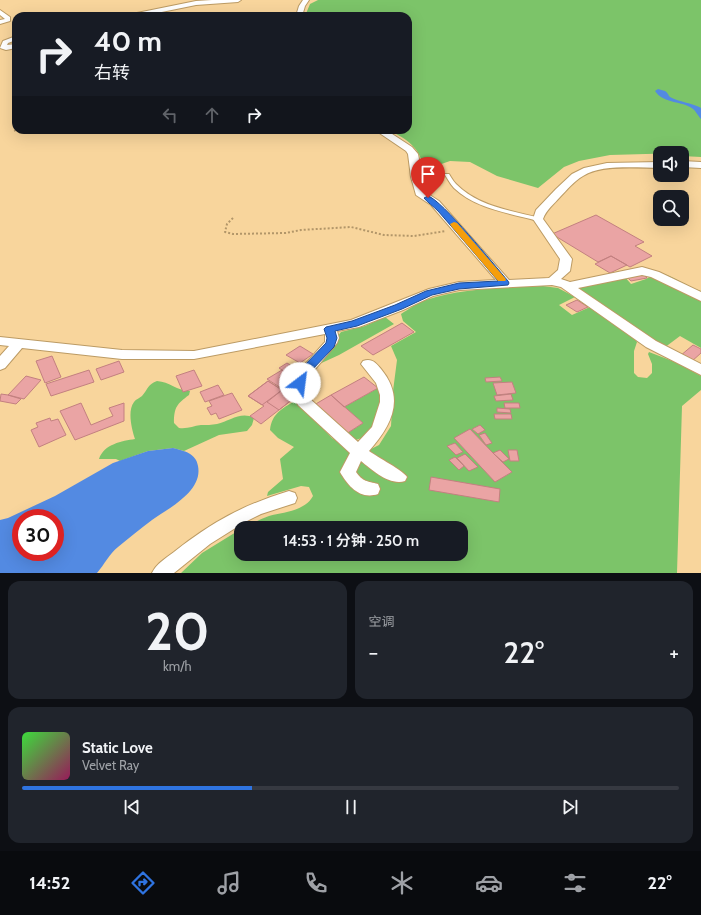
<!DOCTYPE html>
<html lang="zh">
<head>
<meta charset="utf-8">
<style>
	:root { --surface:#171b24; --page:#20242c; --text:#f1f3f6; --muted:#9ea1a6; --line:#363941; --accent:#2f74e1 }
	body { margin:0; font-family:Cabin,"Noto Sans SC",sans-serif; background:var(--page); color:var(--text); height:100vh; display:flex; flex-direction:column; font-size:15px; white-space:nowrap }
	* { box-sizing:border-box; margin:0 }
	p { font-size:13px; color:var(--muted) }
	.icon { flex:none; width:22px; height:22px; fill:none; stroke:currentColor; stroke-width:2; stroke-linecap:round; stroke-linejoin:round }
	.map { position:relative; height:573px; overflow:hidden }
	.panel { display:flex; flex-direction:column; gap:8px; padding:8px; background:#0d0f14; flex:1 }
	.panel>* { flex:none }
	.hud { position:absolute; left:12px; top:12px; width:400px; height:122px; border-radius:12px; box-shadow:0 4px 16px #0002; background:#171b24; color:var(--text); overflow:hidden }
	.buttons { position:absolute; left:653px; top:146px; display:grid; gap:8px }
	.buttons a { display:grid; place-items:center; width:36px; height:36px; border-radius:8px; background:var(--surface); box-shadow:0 4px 16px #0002; font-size:20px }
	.speed { position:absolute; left:12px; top:509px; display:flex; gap:8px; font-size:20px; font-weight:700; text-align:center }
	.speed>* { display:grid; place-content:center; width:52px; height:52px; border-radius:50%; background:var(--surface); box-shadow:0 4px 16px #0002; line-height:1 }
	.speed .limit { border:6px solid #d22; background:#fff; color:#111 }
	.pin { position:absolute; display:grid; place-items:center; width:34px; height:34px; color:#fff; margin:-41px -17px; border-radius:50% 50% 50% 0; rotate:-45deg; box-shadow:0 0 4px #0007 }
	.pin .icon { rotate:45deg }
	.me { position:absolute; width:44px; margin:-22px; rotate:30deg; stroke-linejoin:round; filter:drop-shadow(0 0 3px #0008) }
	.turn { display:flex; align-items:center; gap:14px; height:84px; padding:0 16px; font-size:18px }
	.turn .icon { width:52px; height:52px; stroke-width:2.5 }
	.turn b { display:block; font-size:28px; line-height:34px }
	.lanes { display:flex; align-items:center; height:38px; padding:0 16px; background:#0003; justify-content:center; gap:20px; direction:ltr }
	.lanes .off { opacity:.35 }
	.big { font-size:30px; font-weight:600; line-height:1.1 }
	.panel .card { flex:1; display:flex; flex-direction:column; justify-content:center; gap:6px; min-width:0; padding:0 14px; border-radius:12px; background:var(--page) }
	.panel .dial { align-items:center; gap:0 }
	.dial b { font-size:52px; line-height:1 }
	.song { display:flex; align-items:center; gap:12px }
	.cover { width:48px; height:48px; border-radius:6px; background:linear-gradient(135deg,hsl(120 70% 55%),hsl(330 70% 35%)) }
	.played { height:4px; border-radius:2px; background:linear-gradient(90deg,var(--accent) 35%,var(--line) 35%) }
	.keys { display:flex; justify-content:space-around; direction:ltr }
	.heat { display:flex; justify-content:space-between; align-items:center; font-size:22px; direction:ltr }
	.panel .tiles { flex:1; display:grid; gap:8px; grid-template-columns:1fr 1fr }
	.card:last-child { grid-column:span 2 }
	.trip { position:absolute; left:234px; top:521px; width:234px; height:40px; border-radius:12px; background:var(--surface); box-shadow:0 4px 16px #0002; font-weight:600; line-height:40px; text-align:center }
	.tab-bar { display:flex; height:64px; justify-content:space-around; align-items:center; background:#090b0e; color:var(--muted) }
	.tab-bar .icon { width:28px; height:28px }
	.tab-bar .on { color:var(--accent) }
	.tab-bar b { font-size:18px; color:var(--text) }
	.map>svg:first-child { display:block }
</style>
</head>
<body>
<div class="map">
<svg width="701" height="573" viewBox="0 0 701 573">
	<rect width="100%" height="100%" fill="#f8d59c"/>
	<path fill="#7cc469" d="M318,0H701V157L682,156V153L610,155L579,161L564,167L538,188L497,176L470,162L450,161L424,170C420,147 408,140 389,130H408V16H305L310,4Z
		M658,272C674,276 686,286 701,291V348L680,336L664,348L577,287L624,276L631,284L646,279Z
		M543,286L558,288L575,297L559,305L572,315L590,307L634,338L637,342L634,351V373L638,377L647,378L652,373V364L648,354L649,352L675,362L701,376V390L682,406L677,573H181L202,553L241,529V554H461V528H243C252,524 260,519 269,516C284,512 305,511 313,496L309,487L301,486L267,496L268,492L283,479L280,459L294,447L278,438L270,430C272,413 282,409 296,400L332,438L351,451H367L379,445L391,426L393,391L397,360L391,346L416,332L403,321L401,314C409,309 417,303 426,300C463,288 504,288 543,286Z
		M385,317L394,324L339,355L315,366L341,332L365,326Z
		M157,381C170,382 175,390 190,391L189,395C177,404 174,407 174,423L179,428C188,429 193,426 201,425C206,425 212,425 217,424C230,421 241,411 254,418L252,425L247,431L219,435L184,451L173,448L148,451L120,461L116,459H99C104,444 122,441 135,439C132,430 127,411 134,402C136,399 140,398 142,396C148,389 148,384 157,381Z
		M378,388L382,392C379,411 377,434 356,440L346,434L363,423L344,407Z"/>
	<path fill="#538ae2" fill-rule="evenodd" d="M658,89L665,91C667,92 668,94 669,96C674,101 693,103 701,108V119C697,115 696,110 690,107C679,101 663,103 655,91Z
		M173,448C184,451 196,453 198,466C203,491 169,508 152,520C140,529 129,538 118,547C110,553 104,565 97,573H0V520L8,518L55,496L113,463L148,451ZM21,518H55V552H21Z"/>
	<path fill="#eaa4a4" stroke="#c38080" d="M596,215L644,242L635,246L652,256L630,267L611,256L598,262L552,234Z
		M611,256L627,265L610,273L595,264Z
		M642,273L647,278L631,281L626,276Z
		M577,300L588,307L577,312L566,305Z
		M402,323L414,332L373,355L361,346Z
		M693,345L701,349V353L691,362L680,356Z
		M300,346L313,354L300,363L286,355Z
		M52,356L61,377L45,383L36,361Z
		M119,361L124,372L101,380L96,369Z
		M287,363L295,368L288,374L279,368Z
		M89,370L94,382L51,396L46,384Z
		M194,370L202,386L183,392L176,376Z
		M282,370L295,378L281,388L267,379Z
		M26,376L41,380L24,399L8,395Z
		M364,377L378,388L344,407L331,395Z
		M500,377L502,381L486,382L485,378Z
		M268,381L282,390L286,387L298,395L261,424L250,416L264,406L248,396Z
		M268,381L282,390L262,405L248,396Z
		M512,382L516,393L497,395L493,383Z
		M218,385L224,395L205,402L200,392Z
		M286,387L298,395L279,410L267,402Z
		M232,393L242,410L219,419L216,413L211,415L207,408L212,406L209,401Z
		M1,394L8,395L21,399L16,404L0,401Z
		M511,394L513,400L496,401L494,396Z
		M331,395L363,423L346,434L314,405Z
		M81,403L91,425L113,416L109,408L124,403V421L75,440L60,411Z
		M504,403H519L520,408H505Z
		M497,408L510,409L511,413L497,412Z
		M494,414H511L512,419H495Z
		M50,418L51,421L58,419L66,435L39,447L31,430L38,427L36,423Z
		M480,425L485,430L478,434L472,429Z
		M470,429L493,453L512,472L495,482L454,438Z
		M485,433L492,443L486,445L479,435Z
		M455,443L463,452L456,455L447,446Z
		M500,450L509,459L503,462L493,453Z
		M508,450H517L519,461H510Z
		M465,454L478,467L469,471L457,458Z
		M455,457L464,466L459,470L449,460Z
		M431,477L500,489L499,502L429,490Z"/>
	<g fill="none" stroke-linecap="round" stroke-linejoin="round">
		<g stroke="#bc9b64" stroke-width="2">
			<path id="lane" d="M445,174H449C451,177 453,181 456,184C477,206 512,211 540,218L541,219L538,221C509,213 476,209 454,188C450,184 448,179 445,175Z"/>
		</g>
		<g stroke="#bc9b64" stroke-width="2">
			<path id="street" d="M212,0H241L238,2L196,5L142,16H129L132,14L196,1Z
				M303,0H309L305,6L302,16H296L299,6Z
				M0,10L10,17V21L0,24V20L5,19L0,15Z
				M16,36V40L8,43L7,45L16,44V48L6,50L0,48L3,41Z
				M375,130H386L412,147L418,154L425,192L439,201L509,280L549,278L558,270L560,259L533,219L536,210L556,189L572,174L584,168L607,163L660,162V168C639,168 601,164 583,176C574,181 567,190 560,197C554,204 546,210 543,219L572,259L570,271L561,279L570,282L642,267L659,272L701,292V301L651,277L642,275L578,288L656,341L701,364V375L646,347L561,287L552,285L459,290L433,296L403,310L359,327L337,331L339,338L337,343L311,374L307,386L308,393L309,398L358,442L372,427L380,402V395L376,383L361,364L363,361C372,358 376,363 381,369C406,399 391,426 369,451C377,457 404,471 407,477L405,481C390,486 372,470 361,461L356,472C363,482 367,481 378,484L380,489L378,494C360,500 348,486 340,472L350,453L298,405L293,393L295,379L300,370L325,342V334L194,359H122L22,348L5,368L0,370V356L9,346L0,345V337L122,350L194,351L351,320L429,289L459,282L496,280L431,205L416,195L411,177L408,154L406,151Z
				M682,161L701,162V168L682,167Z
				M289,491L295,493L297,498L295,503L261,514L245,522L210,544L174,573H152C156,564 166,558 174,552C212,522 243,505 289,491Z"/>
		</g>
		<path stroke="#b29669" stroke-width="1.5" stroke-dasharray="1.5 1.5" stroke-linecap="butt" d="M14,131L17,130"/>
		<path stroke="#b29669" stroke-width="2" stroke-dasharray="2 2" stroke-linecap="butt" d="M233,218L227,224L225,232L233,234L286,233L301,230L351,227L384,235L414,236L446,231"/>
		<use href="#lane" fill="#fff" fill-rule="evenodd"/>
		<use href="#street" fill="#fff" fill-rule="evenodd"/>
	</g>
	<path fill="#2f74e1" stroke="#1f4b92" d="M428,196C442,200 495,266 508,281L509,283L508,285L459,289L432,295L402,309L357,326L335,331L337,338L334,347L309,373L304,385H297L295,383L301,369L326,343L327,338L324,329L326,327L352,321L395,305L426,291L459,283L498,281C478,257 458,234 438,211C433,206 428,203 424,198Z"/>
	<path fill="#f59e0b" d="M454,222L457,223L505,278L506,280L505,281H498L451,226L450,224Z"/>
</svg>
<div class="buttons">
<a><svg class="icon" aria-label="sound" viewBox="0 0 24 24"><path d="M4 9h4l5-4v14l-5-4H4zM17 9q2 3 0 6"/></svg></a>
<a><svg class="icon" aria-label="search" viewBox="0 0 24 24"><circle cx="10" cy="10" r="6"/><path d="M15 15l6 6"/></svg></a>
</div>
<div class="speed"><div class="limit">30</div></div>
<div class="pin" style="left:428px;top:198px;background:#d93025"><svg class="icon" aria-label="arrive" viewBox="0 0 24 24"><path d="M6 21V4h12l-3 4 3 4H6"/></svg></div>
<svg class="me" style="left:300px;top:383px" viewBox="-20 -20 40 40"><circle r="19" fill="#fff"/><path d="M0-13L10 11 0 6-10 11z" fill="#2f74e1"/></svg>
<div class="trip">14:53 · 1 分钟 · 250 m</div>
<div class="hud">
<div class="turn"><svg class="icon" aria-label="right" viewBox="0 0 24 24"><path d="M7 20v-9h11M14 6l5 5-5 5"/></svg><div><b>40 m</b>右转</div></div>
<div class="lanes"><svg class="icon off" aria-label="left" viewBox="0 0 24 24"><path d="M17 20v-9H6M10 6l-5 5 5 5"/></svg><svg class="icon off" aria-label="ahead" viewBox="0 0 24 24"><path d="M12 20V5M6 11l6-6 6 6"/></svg><svg class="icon" aria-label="right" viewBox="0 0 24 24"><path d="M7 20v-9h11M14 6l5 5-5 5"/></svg></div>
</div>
</div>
<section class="panel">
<div class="tiles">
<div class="card dial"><b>20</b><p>km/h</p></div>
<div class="card"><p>空调</p>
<div class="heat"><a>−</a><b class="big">22°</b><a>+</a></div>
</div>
<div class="card">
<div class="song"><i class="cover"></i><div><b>Static Love</b><p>Velvet Ray</p></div></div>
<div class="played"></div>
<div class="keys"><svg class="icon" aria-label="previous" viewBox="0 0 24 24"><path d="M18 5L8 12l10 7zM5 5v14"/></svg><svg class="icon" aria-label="pause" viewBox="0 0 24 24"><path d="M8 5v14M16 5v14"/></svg><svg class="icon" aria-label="next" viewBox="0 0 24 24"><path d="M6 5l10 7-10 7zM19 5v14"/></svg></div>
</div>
</div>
</section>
<nav class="tab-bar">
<b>14:52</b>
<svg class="icon on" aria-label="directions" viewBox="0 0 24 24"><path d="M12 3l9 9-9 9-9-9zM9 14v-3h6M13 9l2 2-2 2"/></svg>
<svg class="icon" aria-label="music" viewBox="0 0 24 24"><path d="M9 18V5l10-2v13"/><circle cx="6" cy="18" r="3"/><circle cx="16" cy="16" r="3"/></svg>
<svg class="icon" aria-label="phone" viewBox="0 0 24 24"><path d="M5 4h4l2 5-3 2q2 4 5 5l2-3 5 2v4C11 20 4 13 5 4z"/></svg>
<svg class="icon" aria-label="climate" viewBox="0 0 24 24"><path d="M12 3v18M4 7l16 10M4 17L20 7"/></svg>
<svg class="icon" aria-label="car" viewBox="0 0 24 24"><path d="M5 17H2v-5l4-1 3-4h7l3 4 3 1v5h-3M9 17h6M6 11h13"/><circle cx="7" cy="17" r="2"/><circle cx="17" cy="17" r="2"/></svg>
<svg class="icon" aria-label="filters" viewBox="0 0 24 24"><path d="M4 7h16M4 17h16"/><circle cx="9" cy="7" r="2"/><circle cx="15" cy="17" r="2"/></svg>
<b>22°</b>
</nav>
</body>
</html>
